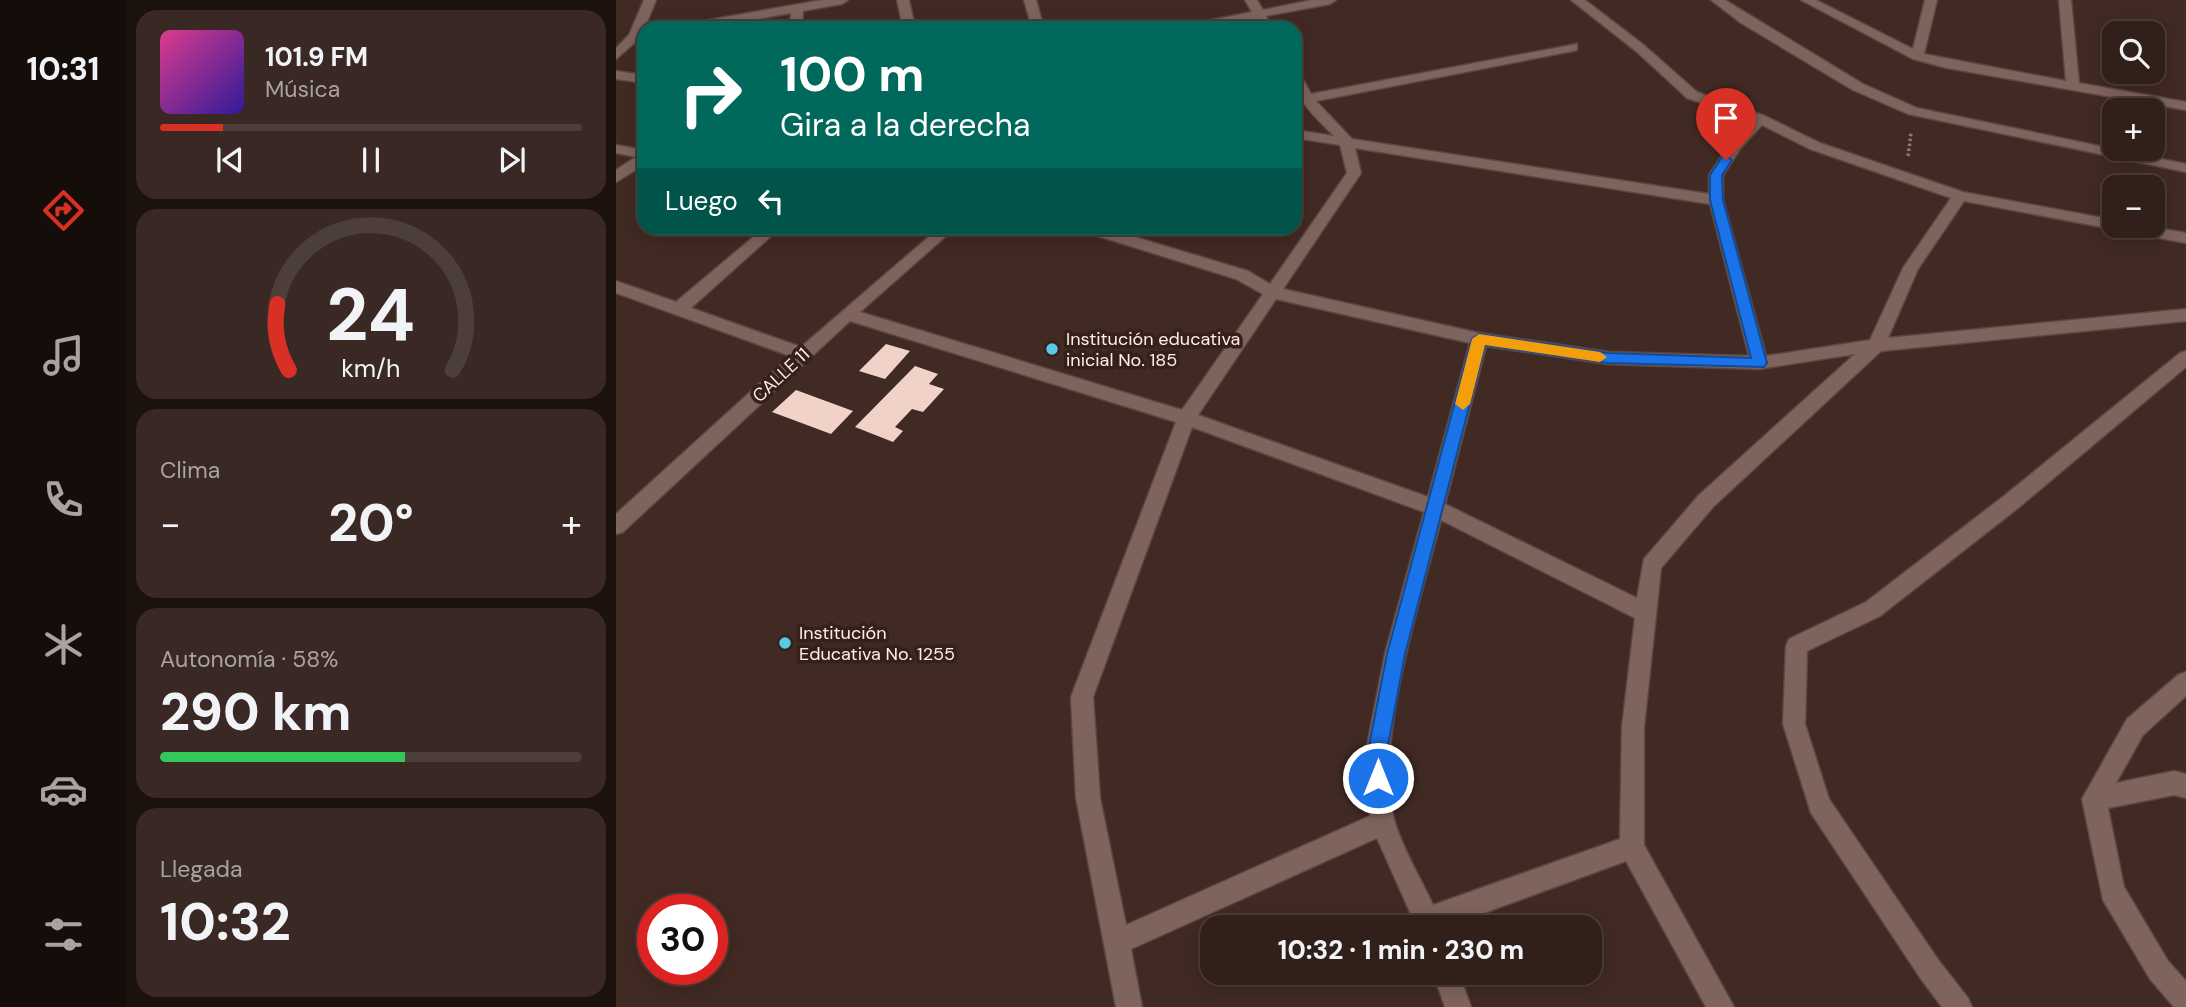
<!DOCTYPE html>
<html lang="es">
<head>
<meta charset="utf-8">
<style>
	:root { --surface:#31201a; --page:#392823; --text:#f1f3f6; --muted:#a8a3a2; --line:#4c3e39; --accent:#d93025 }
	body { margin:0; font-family:"DM Sans",sans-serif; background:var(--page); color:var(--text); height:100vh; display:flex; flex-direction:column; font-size:26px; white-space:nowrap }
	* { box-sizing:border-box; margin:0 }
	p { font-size:23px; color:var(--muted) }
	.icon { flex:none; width:38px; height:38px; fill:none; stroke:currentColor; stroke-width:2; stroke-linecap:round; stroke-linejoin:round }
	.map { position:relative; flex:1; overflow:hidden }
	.sheet { display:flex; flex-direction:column; gap:10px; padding:10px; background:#1b120e; width:490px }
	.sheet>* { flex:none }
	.banner { position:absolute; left:21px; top:21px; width:665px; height:214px; border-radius:21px; box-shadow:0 4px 18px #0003,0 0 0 2px var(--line); background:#00695c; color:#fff; overflow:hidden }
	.buttons { position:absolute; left:1486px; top:21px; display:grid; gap:14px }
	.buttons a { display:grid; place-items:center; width:63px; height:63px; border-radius:14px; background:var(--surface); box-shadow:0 4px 18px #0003,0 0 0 2px var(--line); font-size:35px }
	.speed { position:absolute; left:21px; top:894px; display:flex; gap:14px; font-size:35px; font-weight:700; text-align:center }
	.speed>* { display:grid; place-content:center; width:91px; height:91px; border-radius:50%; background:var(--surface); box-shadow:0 4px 18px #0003,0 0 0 2px var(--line); line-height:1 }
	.speed .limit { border:10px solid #d22; background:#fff; color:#111 }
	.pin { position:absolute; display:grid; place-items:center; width:60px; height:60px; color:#fff; margin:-72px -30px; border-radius:50% 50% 50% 0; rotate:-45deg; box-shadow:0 0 7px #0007 }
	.pin .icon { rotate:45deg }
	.me { position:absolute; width:77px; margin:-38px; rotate:0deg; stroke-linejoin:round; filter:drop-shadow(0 0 5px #0008) }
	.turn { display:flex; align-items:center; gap:24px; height:147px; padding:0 28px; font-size:32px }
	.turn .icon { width:91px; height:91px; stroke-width:2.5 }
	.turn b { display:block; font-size:49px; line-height:60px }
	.then { display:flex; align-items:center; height:66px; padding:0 28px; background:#0003; gap:14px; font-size:26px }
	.big { font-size:52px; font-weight:800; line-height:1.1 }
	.sheet .card { flex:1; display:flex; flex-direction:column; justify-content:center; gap:10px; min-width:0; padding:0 24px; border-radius:21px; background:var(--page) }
	.sheet .dial { align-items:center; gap:0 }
	.dial svg { height:182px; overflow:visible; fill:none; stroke:var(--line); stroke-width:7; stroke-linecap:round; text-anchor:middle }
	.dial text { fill:var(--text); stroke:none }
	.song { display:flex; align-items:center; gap:21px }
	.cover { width:84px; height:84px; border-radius:10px; background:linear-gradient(135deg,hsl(330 70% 55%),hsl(250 70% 35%)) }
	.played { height:7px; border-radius:4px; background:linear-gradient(90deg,var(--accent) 15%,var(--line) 15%) }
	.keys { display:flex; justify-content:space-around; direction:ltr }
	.heat { display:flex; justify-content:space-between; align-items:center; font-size:38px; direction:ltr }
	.charge { height:10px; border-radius:5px; background:linear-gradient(90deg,#34c759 58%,var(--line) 0) }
	.trip { position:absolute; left:584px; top:915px; width:402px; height:70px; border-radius:21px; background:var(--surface); box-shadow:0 4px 18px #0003,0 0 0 2px var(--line); font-weight:800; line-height:70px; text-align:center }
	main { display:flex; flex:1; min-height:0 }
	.dock { display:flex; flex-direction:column; width:126px; justify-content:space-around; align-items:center; background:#140d0a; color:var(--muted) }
	.dock .icon { width:49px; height:49px }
	.dock .current { color:var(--accent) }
	.dock b { font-size:32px; color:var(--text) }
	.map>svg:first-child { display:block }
</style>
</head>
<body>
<main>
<nav class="dock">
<b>10:31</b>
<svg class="icon current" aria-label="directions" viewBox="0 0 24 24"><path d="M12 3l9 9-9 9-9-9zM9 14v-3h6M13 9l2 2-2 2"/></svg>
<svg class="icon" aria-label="music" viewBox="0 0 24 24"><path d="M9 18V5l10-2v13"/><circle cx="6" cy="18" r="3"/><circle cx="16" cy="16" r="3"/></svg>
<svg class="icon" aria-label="phone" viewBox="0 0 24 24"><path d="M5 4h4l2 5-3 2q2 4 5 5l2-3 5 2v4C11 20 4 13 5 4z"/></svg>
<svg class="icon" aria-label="climate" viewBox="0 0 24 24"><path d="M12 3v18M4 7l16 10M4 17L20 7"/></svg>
<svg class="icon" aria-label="car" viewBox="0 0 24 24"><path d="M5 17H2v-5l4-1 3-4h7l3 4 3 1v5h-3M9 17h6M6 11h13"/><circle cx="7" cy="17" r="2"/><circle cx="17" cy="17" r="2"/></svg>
<svg class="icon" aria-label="filters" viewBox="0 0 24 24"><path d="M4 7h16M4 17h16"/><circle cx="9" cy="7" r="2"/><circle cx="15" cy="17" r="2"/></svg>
</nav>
<section class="sheet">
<div class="card">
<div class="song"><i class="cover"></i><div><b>101.9 FM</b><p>Música</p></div></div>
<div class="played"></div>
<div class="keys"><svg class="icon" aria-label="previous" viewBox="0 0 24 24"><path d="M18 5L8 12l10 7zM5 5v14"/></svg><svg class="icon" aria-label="pause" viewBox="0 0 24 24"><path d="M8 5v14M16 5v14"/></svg><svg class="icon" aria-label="next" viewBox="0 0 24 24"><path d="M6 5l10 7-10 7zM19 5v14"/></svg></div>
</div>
<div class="card dial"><svg viewBox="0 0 100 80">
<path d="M14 69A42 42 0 1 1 86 69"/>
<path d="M14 69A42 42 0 0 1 9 40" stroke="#d93025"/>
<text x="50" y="56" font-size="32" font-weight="700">24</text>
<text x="50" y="72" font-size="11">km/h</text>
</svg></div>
<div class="card"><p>Clima</p>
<div class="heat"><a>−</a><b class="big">20°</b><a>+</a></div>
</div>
<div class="card"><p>Autonomía · 58%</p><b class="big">290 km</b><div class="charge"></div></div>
<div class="card"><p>Llegada</p><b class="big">10:32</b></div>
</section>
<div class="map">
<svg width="1570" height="1007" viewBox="0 0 1570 1007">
	<rect width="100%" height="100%" fill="#412a23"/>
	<path fill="#f1d2c9" d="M270,344L294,351L269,379L243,371Z
		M299,366L322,374L313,384L328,389L307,412L296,409L279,427L287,431L277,442L239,427Z
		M180,390L237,411L215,434L156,412Z"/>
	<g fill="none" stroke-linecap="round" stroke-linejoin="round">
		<g stroke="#5b4741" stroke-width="3">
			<path id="minor" d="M28,0H40L25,37L0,59V48L13,35Z
				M206,0H232L226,4L187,11L186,28H174L175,13L90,28H64L70,24Z
				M281,0H293L299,28H287Z
				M408,0H420L428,28H416Z
				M629,0H641L647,10L696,0H720L714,4L650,16L657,28H645L640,19L593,28H569L575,24L636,12Z
				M955,0H969L1029,46L1081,92L1149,116L1204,143L1347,192L1498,220V226H1531L1570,233V243L1348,201L1302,269L1272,338L1570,309V321L1265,351L1097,507L1045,568L1028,727V845L1118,1007H1090L1010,861L827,928H801L761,838L515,949L526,1007H500L460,798L455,697L560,422L234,321L7,532L0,534V514L174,356L0,293V281L60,302L148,228H164L75,308L185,347L323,228H339L244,312L566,410L647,294L620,279L469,232L466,228H489L632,271L654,284L731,173L724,145L679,138V130L718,136C699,116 679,102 679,73L684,74L695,94L961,44V50L957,51L700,101L736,139L1093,194V175L1115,142L1135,120L1071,98L1021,52ZM1146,125L1194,149L1335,198L1287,268L1254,340L1150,356L1107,200V175L1125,148ZM739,148L1094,204L1133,356L992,352L863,333L667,289L745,173ZM660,299L854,343L812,497L582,415ZM870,346L992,364L1143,369L1239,354L1083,495L1028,559L1021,598L829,504ZM576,427L808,512L769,654L749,756L754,816L510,925L484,798L477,697ZM825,520L1019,618L1006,727L1004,839L817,905C805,879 788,851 779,823C756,745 805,599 825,520Z
				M1095,0H1109L1247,84L1301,108L1570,164V172L1292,114L1237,90L1125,23Z
				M1185,0H1200L1297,49L1309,0H1321L1308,54L1450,81L1443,0H1455L1463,83L1570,102V110L1331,68L1297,59Z
				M0,71L28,75V83L0,79Z
				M0,145L28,150V165L0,182V170L20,157L0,153Z
				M1570,351V367L1402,508L1264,616L1191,651L1189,724L1213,799L1323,961L1352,998L1356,1007H1326L1305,979L1195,813L1167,724L1170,646L1173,639L1250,602L1388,496L1564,353Z
				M1570,672V696L1527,735L1500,783L1558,771L1570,774V798L1558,795L1492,808L1508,887L1552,961L1570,981V1007H1558L1534,979L1487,900L1466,799L1511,719L1562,675Z
				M817,973H843L855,1007H829Z"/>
		</g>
		<path stroke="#8d7873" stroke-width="3.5" stroke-dasharray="2.5 2.5" stroke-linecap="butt" d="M1292,156L1295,133"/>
		<use href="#minor" fill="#7f645d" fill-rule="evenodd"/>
	</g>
	<path fill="#1a73e8" stroke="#114b97" stroke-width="2" d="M1110,156L1116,160L1106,175L1107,200L1151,363L1148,367L992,363L869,345L789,654L770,756L772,778L769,785L762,788L756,785L751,756L771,654L856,339L863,334L992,353L1135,358L1094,200V175L1106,157Z"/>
	<path fill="#f59e0b" d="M863,334L984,352L991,357L984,362L869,345L854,404L847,410L839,404L856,339Z"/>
	<g fill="#58c9e3" stroke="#36201a" stroke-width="2.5">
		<circle cx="436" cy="349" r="7"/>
		<circle cx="169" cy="643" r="7"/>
	</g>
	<g text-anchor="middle" stroke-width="7" stroke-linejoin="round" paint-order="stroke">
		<g font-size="18" fill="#ffeeea" stroke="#36201a" text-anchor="start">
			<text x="450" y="345">Institución educativa<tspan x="450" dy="21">inicial No. 185</tspan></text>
			<text x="183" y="639">Institución<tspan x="183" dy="21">Educativa No. 1255</tspan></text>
		</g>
		<g font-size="18" fill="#ffeeea" stroke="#36201a">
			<text transform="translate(165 375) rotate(-43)" y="6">CALLE 11</text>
		</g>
	</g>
</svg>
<div class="buttons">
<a><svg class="icon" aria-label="search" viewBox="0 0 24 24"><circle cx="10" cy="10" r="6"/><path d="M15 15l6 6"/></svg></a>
<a>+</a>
<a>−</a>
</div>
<div class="speed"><div class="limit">30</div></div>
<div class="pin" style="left:1110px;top:160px;background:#d93025"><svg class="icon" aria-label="arrive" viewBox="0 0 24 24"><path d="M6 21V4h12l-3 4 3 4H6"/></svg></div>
<svg class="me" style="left:762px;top:778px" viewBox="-20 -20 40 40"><circle r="17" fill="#1a73e8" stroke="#fff" stroke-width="3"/><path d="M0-11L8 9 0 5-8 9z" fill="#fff"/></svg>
<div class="trip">10:32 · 1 min · 230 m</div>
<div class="banner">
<div class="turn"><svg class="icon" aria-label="right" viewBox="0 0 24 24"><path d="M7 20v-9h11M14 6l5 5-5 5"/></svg><div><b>100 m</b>Gira a la derecha</div></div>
<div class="then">Luego<svg class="icon" aria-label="left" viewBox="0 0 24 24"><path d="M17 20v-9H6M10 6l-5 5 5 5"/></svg></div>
</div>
</div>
</main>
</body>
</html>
